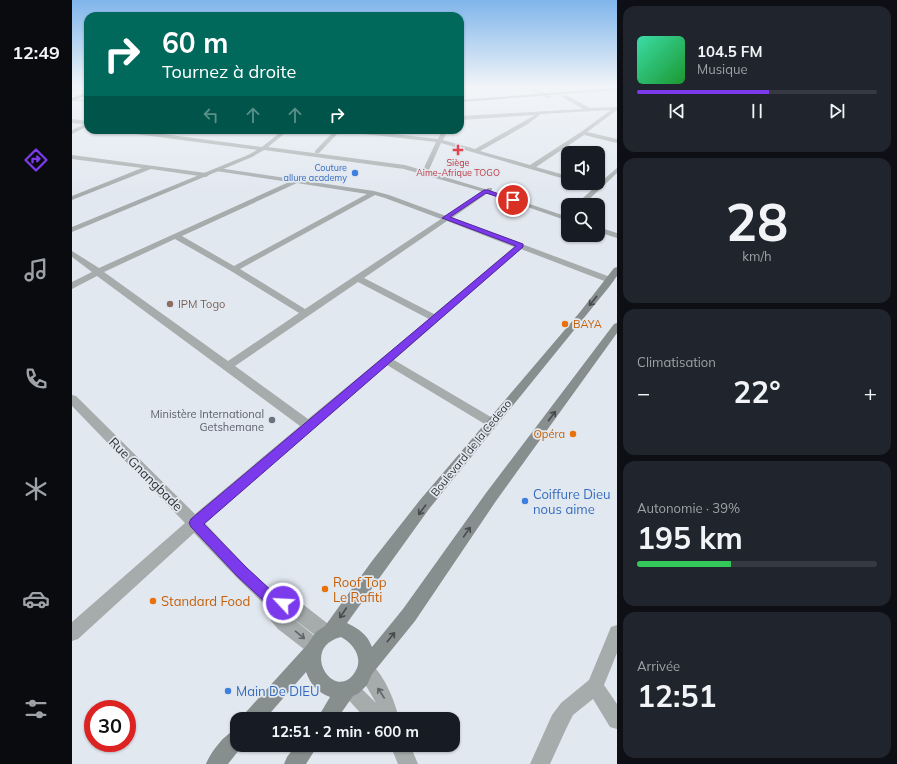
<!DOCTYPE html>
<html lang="fr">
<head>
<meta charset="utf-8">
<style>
	:root { --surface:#171b24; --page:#20242c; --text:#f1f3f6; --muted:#9ea1a6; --line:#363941; --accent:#7c3aed }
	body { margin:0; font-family:Mulish,sans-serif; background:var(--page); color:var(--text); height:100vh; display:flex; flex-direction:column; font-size:15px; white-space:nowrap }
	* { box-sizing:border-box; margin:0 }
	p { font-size:13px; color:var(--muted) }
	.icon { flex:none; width:22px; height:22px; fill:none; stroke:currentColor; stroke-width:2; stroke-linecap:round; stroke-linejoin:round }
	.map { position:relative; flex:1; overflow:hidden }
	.panel { display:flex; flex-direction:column; gap:6px; padding:6px; background:#0d0f14; width:280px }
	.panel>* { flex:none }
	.banner { position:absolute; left:12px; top:12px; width:380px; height:122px; border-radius:12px; box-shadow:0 1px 3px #0004; background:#00695c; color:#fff; overflow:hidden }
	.tools { position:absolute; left:489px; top:146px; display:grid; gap:8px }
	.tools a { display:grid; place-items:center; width:44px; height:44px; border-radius:8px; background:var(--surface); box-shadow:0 1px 3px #0004; font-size:20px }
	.speed { position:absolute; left:12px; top:700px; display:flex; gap:8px; font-size:20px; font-weight:700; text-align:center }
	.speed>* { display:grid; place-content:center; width:52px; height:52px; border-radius:50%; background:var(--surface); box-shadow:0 1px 3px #0004; line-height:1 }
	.speed .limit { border:6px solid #d22; background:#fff; color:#111 }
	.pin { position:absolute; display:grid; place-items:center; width:34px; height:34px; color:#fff; margin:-17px; border:2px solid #fff; border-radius:50%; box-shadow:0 1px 4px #0007 }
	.me { position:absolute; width:44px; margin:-22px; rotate:295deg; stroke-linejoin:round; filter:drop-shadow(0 0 3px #0008) }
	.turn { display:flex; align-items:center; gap:14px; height:84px; padding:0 12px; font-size:18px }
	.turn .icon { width:52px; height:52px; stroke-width:2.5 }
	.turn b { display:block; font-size:28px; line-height:34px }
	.lanes { display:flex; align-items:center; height:38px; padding:0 12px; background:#0003; justify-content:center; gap:20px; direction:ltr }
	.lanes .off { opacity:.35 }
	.big { font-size:30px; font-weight:700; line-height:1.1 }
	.panel .card { flex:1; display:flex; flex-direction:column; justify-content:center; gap:6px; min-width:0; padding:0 14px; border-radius:12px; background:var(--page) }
	.panel .dial { align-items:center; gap:0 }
	.dial b { font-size:52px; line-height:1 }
	.song { display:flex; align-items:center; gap:12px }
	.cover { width:48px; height:48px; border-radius:6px; background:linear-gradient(135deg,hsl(160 70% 55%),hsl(130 70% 35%)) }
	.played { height:4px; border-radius:2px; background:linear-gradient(90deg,var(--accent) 55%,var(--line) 55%) }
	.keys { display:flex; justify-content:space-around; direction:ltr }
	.heat { display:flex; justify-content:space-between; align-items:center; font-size:22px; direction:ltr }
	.charge { height:6px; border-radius:3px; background:linear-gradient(90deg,#34c759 39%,var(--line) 0) }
	.trip { position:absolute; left:158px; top:712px; width:230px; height:40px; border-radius:12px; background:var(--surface); box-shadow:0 1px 3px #0004; font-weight:700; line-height:40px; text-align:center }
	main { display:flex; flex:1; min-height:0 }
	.tabs { display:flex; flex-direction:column; width:72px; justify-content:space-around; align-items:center; background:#090b0e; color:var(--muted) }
	.tabs .icon { width:28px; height:28px }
	.tabs .on { color:var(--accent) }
	.tabs b { font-size:18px; color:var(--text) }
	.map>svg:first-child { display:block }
</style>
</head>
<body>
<main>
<nav class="tabs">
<b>12:49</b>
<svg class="icon on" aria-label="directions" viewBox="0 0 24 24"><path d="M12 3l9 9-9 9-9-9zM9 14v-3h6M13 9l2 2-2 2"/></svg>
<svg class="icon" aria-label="music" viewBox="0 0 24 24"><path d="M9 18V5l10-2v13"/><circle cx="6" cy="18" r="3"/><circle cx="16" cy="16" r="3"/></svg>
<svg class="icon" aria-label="phone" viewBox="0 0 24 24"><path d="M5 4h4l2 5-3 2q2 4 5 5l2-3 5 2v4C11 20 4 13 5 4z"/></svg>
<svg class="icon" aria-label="climate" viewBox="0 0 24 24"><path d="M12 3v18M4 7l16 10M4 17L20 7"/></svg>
<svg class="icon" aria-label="car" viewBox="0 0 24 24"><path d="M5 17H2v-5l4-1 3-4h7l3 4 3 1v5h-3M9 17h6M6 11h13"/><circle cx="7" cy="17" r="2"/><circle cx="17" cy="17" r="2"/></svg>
<svg class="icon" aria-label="filters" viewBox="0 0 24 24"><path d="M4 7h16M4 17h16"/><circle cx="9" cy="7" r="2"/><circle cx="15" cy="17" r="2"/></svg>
</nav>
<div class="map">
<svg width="545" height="764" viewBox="0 0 545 764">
	<rect width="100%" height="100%" fill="#e2e8f0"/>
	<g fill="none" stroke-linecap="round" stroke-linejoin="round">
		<path fill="#a6abac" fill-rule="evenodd" d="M393,86H413L411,87Z
			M450,86H457L480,97L476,98Z
			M490,95H494L518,108L545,107V110L515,132L545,139V143L512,135L464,167L496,176V180L369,143L356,172L353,174L350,172L364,142L274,132L271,130H288L366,139L370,130H376L371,140L403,149L463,115L388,120V116L511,109L490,97ZM539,110L509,132L458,165L408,151L456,124L469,114Z
			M0,99L16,100V102L2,101Z
			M11,125L16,126L0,134V130Z
			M263,130H269L247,153H243V151Z
			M0,155L134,173L137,175L134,177L79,169L0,200V196L70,168L0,159Z
			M146,168L302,191L317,195L374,216L416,188H420V190L380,218L541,278L542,280L541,282H535L449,249L322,360L424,420L426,423L424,426L420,428L416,426L315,365L133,523L175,568L204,594L228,602L260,627L262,633L260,639L254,641L248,639L214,613L249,641L251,647L249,653L243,655L237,653L206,629L199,621L193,605L165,578L122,533L6,639L0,641V622L113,523L0,406V395L4,396L123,514L228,426L25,276L0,289V282L20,272L0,257V251L27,268L217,182L144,171L143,170ZM225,183L295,194L162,266L110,236ZM303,195L313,198L369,219L233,309L168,269ZM375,221L442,247L362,314L292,278ZM103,239L159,271L227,313L156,361L32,272ZM286,282L357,319L236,419L163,366Z
			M545,168V173L511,205H503L522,188L509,183L525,185Z
			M545,625V653L532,685L545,704V729L538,727L521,699L501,715L494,729L478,764H458L480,715L489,703L517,680L539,627Z
			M294,661C310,668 324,703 327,719H294L272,695L269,689L272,683L278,680L284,683L304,703L285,670L288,664Z
			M318,745H338L346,764H326Z"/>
		<path fill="#a6abac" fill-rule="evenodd" d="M0,119L16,121V125L0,123Z
			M45,130H61L190,147L211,130H217L196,147L333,165L416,190L496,217V221L412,192L332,169L192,150L180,157L0,232V227L176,155L185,150L48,132Z
			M526,227L545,233V238L526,232Z"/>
		<path fill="#878e8e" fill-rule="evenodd" d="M545,88V90L388,102V100Z
			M545,267V276L537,287L357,509L275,623C287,629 295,634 300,647L331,609L414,493L542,324L545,323V333L424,501L343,621L300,674L295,685L287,693L281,696L265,719H245L258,697C245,692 239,685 234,672L193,719H172L174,712L235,645L244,632L253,626L300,561L348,500L508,312L542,268ZM269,637C281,643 292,658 283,672C263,704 226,648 269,637Z
			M165,729V745H171L156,764H134C139,752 152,734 165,729Z
			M224,745H246L234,764H212L215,757Z"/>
		<path fill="#707979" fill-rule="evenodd" d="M7,86H13L0,92V89Z
			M16,92V95L0,101V98Z"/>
	</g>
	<defs><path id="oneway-shaft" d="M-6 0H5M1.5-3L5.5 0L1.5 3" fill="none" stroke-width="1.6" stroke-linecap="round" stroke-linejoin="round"/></defs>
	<g stroke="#464a4c">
		<use href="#oneway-shaft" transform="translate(521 301) rotate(129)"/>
		<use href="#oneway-shaft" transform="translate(480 416) rotate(-53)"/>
		<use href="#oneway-shaft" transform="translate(350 510) rotate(127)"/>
		<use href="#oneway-shaft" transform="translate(395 532) rotate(-55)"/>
		<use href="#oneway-shaft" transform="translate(271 613) rotate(124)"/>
		<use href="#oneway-shaft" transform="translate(319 637) rotate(-51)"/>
	</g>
	<g stroke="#606365">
		<use href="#oneway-shaft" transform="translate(228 635) rotate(39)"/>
		<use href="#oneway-shaft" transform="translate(309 693) rotate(-123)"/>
	</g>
	<linearGradient id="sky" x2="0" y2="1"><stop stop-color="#7fb5eb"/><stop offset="0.45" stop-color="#f2f5f8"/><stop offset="1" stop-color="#f2f5f8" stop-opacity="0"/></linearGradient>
	<rect width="545" height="193" fill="url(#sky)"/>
	<path fill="#7c3aed" stroke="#51269a" d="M412,190H416L443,200L441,202L414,193L378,217L451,244V247L132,524L175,568L203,594L216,598L218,603L216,607L211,609L195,604L166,577L119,527L117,523L119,519L444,246L370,218Z"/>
	<path fill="#e0444e" stroke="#e2e8f0" stroke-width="1.5" d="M384 144h4v4h4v4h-4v4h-4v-4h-4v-4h4z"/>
	<g fill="#3f7fe0" stroke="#e2e8f0" stroke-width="1.5">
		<circle cx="283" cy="173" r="4"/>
		<circle cx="453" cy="501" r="4"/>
		<circle cx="156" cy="691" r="4"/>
	</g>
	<circle fill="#8d6e63" stroke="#e2e8f0" stroke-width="1.5" cx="98" cy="304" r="4"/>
	<g fill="#e8710a" stroke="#e2e8f0" stroke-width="1.5">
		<circle cx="493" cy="324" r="4"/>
		<circle cx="501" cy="434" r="4"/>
		<circle cx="253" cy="589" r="4"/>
		<circle cx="81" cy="601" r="4"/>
	</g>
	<circle fill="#6b7280" stroke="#e2e8f0" stroke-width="1.5" cx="200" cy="420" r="4"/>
	<g text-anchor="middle" stroke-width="3.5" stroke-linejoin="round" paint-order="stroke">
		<g font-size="9" fill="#be3a42" stroke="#e2e8f0">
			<text x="386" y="166">Siège<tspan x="386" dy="10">Aime-Afrique TOGO</tspan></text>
		</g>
		<g font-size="9" fill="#366cbe" stroke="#e2e8f0" text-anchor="end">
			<text x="275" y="171">Couture<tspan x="275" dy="10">allure academy</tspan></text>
		</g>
		<g font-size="11" fill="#785e54" stroke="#e2e8f0" text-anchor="start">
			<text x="106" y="308">IPM Togo</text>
		</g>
		<g font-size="11" fill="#c56008" stroke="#e2e8f0" text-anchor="start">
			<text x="501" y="328">BAYA</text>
			<text x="493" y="438" text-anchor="end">Opéra</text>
		</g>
		<g font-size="11" fill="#5b616d" stroke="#e2e8f0" text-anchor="end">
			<text x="192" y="418">Ministère International<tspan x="192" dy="13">Getshemane</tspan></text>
		</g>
		<g font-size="11" fill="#313336" stroke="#e2e8f0">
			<text transform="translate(399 448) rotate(-51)" y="4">Boulevard de la Cedeao</text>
		</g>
		<g font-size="13" fill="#313336" stroke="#e2e8f0">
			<text transform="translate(74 474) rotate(45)" y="5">Rue Gnangbade</text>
		</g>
		<g font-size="13" fill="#366cbe" stroke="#e2e8f0" text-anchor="start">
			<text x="461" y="499">Coiffure Dieu<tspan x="461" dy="15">nous aime</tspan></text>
			<text x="164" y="696">Main De DIEU</text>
		</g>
		<g font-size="13" fill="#c56008" stroke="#e2e8f0" text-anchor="start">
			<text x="261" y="587">Roof Top<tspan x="261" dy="15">Le Rafiti</tspan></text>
			<text x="89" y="606">Standard Food</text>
		</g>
	</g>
</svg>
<div class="tools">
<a><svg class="icon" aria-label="sound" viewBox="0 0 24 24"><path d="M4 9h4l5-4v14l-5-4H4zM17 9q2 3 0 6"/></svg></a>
<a><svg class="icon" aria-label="search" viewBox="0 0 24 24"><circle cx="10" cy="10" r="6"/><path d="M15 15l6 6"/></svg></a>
</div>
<div class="speed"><div class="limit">30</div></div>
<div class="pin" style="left:441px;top:200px;background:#d93025"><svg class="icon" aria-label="arrive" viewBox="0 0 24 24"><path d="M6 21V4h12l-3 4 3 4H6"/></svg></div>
<svg class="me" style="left:211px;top:603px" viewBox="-20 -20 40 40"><circle r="17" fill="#7c3aed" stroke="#fff" stroke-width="3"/><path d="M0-11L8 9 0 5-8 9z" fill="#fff"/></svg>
<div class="trip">12:51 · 2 min · 600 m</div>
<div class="banner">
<div class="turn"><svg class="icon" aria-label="right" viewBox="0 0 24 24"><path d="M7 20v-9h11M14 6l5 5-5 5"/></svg><div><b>60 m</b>Tournez à droite</div></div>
<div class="lanes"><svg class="icon off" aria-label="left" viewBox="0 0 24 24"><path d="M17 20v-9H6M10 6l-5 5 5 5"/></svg><svg class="icon off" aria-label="ahead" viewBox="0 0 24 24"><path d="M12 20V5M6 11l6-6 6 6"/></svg><svg class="icon off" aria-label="ahead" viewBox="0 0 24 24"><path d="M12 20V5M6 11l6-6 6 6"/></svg><svg class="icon" aria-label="right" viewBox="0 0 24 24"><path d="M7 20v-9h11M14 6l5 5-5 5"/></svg></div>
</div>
</div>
<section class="panel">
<div class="card">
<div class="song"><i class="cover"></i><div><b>104.5 FM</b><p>Musique</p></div></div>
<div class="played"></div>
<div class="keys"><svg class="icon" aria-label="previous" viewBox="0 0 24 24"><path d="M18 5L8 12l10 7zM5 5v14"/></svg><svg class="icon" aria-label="pause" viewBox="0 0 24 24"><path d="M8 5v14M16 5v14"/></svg><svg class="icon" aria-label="next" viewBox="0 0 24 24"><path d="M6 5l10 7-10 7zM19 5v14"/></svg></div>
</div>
<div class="card dial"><b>28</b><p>km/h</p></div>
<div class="card"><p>Climatisation</p>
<div class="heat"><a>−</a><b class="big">22°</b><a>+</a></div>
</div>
<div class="card"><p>Autonomie · 39%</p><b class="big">195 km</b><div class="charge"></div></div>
<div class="card"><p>Arrivée</p><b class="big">12:51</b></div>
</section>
</main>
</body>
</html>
